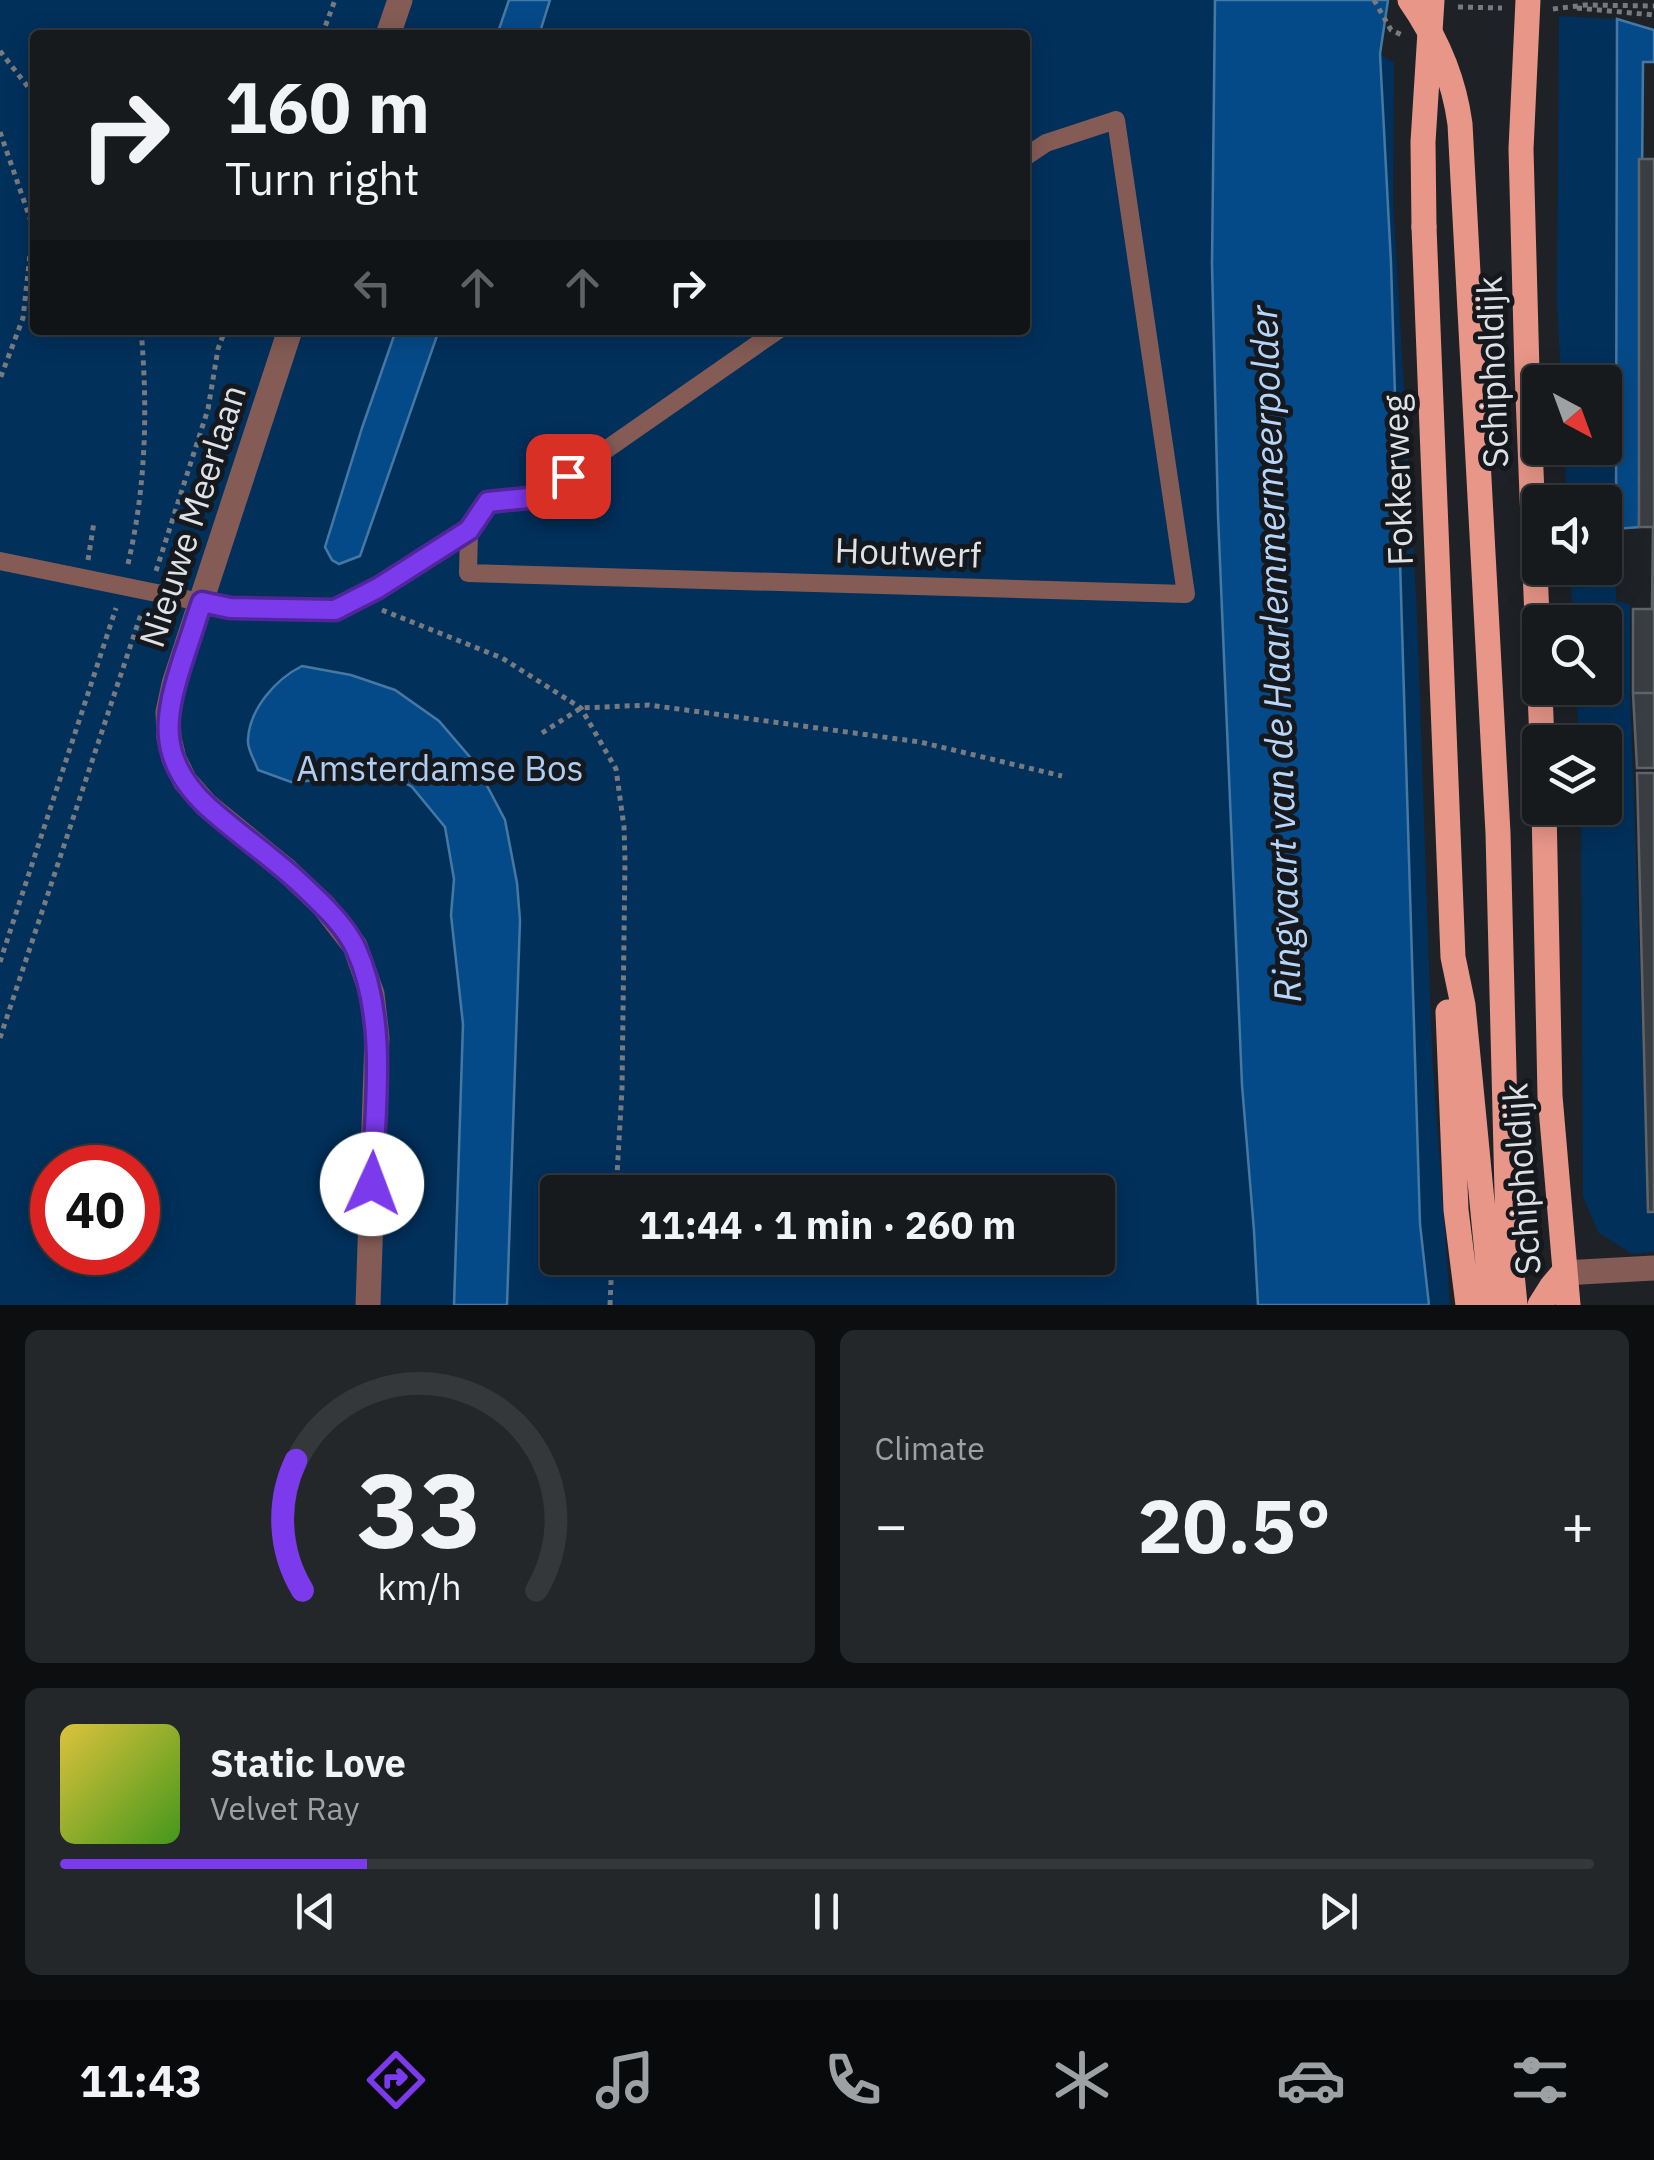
<!DOCTYPE html>
<html lang="en">
<head>
<meta charset="utf-8">
<style>
	:root { --surface:#161a1c; --page:#232729; --text:#f1f3f6; --muted:#9ea1a3; --line:#35383b; --accent:#7c3aed }
	body { margin:0; font-family:"IBM Plex Sans",sans-serif; background:var(--page); color:var(--text); height:100vh; display:flex; flex-direction:column; font-size:38px; white-space:nowrap }
	* { box-sizing:border-box; margin:0 }
	p { font-size:32px; color:var(--muted) }
	.icon { flex:none; width:55px; height:55px; fill:none; stroke:currentColor; stroke-width:2; stroke-linecap:round; stroke-linejoin:round }
	.map { position:relative; height:1305px; overflow:hidden }
	.drawer { display:flex; flex-direction:column; gap:25px; padding:25px; background:#0c0e0f; flex:1 }
	.drawer>* { flex:none }
	.hud { position:absolute; left:30px; top:30px; width:1000px; height:305px; border-radius:10px; box-shadow:0 5px 25px #0003,0 0 0 2px var(--line); background:#161a1c; color:var(--text); overflow:hidden }
	.needle { width:65px; rotate:139deg }
	.tools { position:absolute; left:1522px; top:365px; display:grid; gap:20px }
	.tools a { display:grid; place-items:center; width:100px; height:100px; border-radius:10px; background:var(--surface); box-shadow:0 5px 25px #0003,0 0 0 2px var(--line); font-size:50px }
	.speed { position:absolute; left:30px; top:1145px; display:flex; gap:20px; font-size:50px; font-weight:700; text-align:center }
	.speed>* { display:grid; place-content:center; width:130px; height:130px; border-radius:50%; background:var(--surface); box-shadow:0 5px 25px #0003,0 0 0 2px var(--line); line-height:1 }
	.speed .limit { border:15px solid #d22; background:#fff; color:#111 }
	.pin { position:absolute; display:grid; place-items:center; width:85px; height:85px; color:#fff; margin:-42px; border-radius:20px; box-shadow:0 5px 15px #0006 }
	.me { position:absolute; width:110px; margin:-55px; rotate:2deg; stroke-linejoin:round; filter:drop-shadow(0 0 8px #0008) }
	.turn { display:flex; align-items:center; gap:35px; height:210px; padding:0 30px; font-size:45px }
	.turn .icon { width:130px; height:130px; stroke-width:2.5 }
	.turn b { display:block; font-size:70px; line-height:85px }
	.lanes { display:flex; align-items:center; height:95px; padding:0 30px; background:#0003; justify-content:center; gap:50px; direction:ltr }
	.lanes .off { opacity:.35 }
	.big { font-size:75px; font-weight:700; line-height:1.1 }
	.drawer .widget { flex:1; display:flex; flex-direction:column; justify-content:center; gap:15px; min-width:0; padding:0 35px; border-radius:15px; background:var(--page) }
	.drawer .dial { align-items:center; gap:0 }
	.dial svg { height:260px; overflow:visible; fill:none; stroke:var(--line); stroke-width:7; stroke-linecap:round; text-anchor:middle }
	.dial text { fill:var(--text); stroke:none }
	.song { display:flex; align-items:center; gap:30px }
	.cover { width:120px; height:120px; border-radius:15px; background:linear-gradient(135deg,hsl(50 70% 55%),hsl(100 70% 35%)) }
	.played { height:10px; border-radius:5px; background:linear-gradient(90deg,var(--accent) 20%,var(--line) 20%) }
	.keys { display:flex; justify-content:space-around; direction:ltr }
	.heat { display:flex; justify-content:space-between; align-items:center; font-size:55px; direction:ltr }
	.drawer .tiles { flex:1; display:grid; gap:25px; grid-template-columns:1fr 1fr }
	.widget:last-child { grid-column:span 2 }
	.trip { position:absolute; left:540px; top:1175px; width:575px; height:100px; border-radius:10px; background:var(--surface); box-shadow:0 5px 25px #0003,0 0 0 2px var(--line); font-weight:700; line-height:100px; text-align:center }
	.dock { display:flex; height:160px; justify-content:space-around; align-items:center; background:#090a0b; color:var(--muted) }
	.dock .icon { width:70px; height:70px }
	.dock .active { color:var(--accent) }
	.dock b { font-size:45px; color:var(--text) }
	.map>svg:first-child { display:block }
</style>
</head>
<body>
<div class="map">
<svg width="1654" height="1305" viewBox="0 0 1654 1305">
	<rect width="100%" height="100%" fill="#1e2226"/>
	<path fill="#01305b" fill-rule="evenodd" d="M0,0H1258L1368,1305H0ZM35,35H1025V330H35ZM52,1168H138V1252H52ZM558,1192H1098V1258H558Z
		M1559,16L1617,19L1616,601L1630,604V691L1647,1173L1654,1174V1252L1632,1254L1598,1232L1583,1196L1581,808H1605V742H1579L1576,688H1605V622H1573L1570,568H1605V502H1567L1564,448H1605V382H1561L1557,299Z
		M1380,54L1394,63L1393,200L1417,614L1432,1053L1450,1305H1429L1420,1224L1391,263Z"/>
	<path fill="#054a88" stroke="#4678a4" stroke-width="2.5" d="M509,0H550L539,35H497Z
		M1215,0H1388L1380,54L1391,263L1420,1224L1429,1305H1258L1254,1231L1242,1085L1218,515L1212,264Z
		M1617,19L1654,30V62H1643L1639,527L1616,529Z
		M396,330H439L360,556L339,564L332,560L325,547L362,428Z
		M302,666L351,675L395,690L439,721L475,763L505,820L517,883L520,920L507,1305H454L463,1024L451,915L454,879L445,827L412,787L374,765L346,769L325,780L291,782L258,770C255,761 247,749 248,740C249,709 276,679 302,666Z"/>
	<path fill="#3a3e42" stroke="#5f6469" stroke-width="2.5" d="M1639,159H1654V693H1633V609H1652L1653,527H1639Z
		M1633,693H1654V768H1637Z
		M1637,773H1654V1212H1648Z"/>
	<g fill="none" stroke-linecap="round" stroke-linejoin="round">
		<path stroke="#777a7e" stroke-width="5" stroke-dasharray="5 5" stroke-linecap="butt" d="M1374,0L1391,30L1402,35
			M1458,7L1502,8
			M1577,8L1654,15
			M1553,9L1585,5L1654,6
			M322,35L335,0
			M0,51L35,96
			M0,132L33,227L23,318L0,379
			M88,560L94,522
			M128,564C146,487 148,409 141,330
			M156,571L208,409L218,349L225,330
			M382,610L502,658L581,708L616,769L624,827L625,861L622,1089L616,1192
			M542,733L581,708L649,705L920,742L1062,776
			M0,962L116,608
			M0,1038L141,614
			M610,1305L612,1258"/>
		<path stroke="#845c55" stroke-width="18" d="M778,330L538,497L488,502L469,531L468,573L1186,594L1116,120L1046,143L1025,157
			M0,561L230,608L335,610L378,588L469,531"/>
		<path stroke="#845c55" stroke-width="25" d="M388,35L400,0
			M290,330L174,684L168,712L169,738L174,759L185,781L206,805L287,871L324,906L355,946L372,994L377,1038L368,1305
			M1563,1273L1654,1268"/>
		<path stroke="#e89688" stroke-width="25" d="M1410,0C1436,37 1454,79 1460,124L1498,833L1508,1232L1515,1305
			M1528,0L1521,149L1527,371L1542,742
			M1424,227L1453,957L1463,1005L1492,1305
			M1544,808L1550,1096L1568,1305
			M1448,1012L1456,1210L1468,1305
			M1540,1305L1552,1286L1563,1273"/>
		<path stroke="#e89688" stroke-width="25" d="M1424,227L1423,142L1432,0"/>
	</g>
	<g fill="none" stroke-linecap="round" stroke-linejoin="round">
		<g stroke="#51269a" stroke-width="25">
			<path id="route" d="M372,1184C375,1109 388,1019 356,949C345,925 321,903 302,885C272,857 238,834 208,807C154,757 165,714 185,653C191,636 196,619 202,602L230,608L335,610L378,588L469,530L488,502L538,497L568,476"/>
		</g>
		<use href="#route" stroke="#7c3aed" stroke-width="18"/>
	</g>
	<g text-anchor="middle" stroke-width="10" stroke-linejoin="round" paint-order="stroke">
		<g font-size="35" fill="#dfe2e5" stroke="#15181c">
			<text transform="translate(1493 372) rotate(-92)" y="12">Schipholdijk</text>
			<text transform="translate(1398 480) rotate(-92)" y="12">Fokkerweg</text>
			<text transform="translate(193 516) rotate(-72)" y="12">Nieuwe Meerlaan</text>
			<text transform="translate(908 553) rotate(2)" y="12">Houtwerf</text>
			<text transform="translate(1522 1179) rotate(-94)" y="12">Schipholdijk</text>
		</g>
		<g font-size="35" fill="#afcef1" stroke="#15181c">
			<text x="440" y="781">Amsterdamse Bos</text>
		</g>
		<g font-size="38" font-style="italic" fill="#b6d5f9" stroke="#15181c">
			<text transform="translate(1276 654) rotate(-92)" y="13">Ringvaart van de Haarlemmermeerpolder</text>
		</g>
	</g>
</svg>
<div class="tools">
<a><svg class="needle" viewBox="-14 -14 28 28"><path d="M0-13l5 13h-10z" fill="#e53935"/><path d="M0 13l5-13h-10z" fill="#9ea1a3"/></svg></a>
<a><svg class="icon" aria-label="sound" viewBox="0 0 24 24"><path d="M4 9h4l5-4v14l-5-4H4zM17 9q2 3 0 6"/></svg></a>
<a><svg class="icon" aria-label="search" viewBox="0 0 24 24"><circle cx="10" cy="10" r="6"/><path d="M15 15l6 6"/></svg></a>
<a><svg class="icon" aria-label="layers" viewBox="0 0 24 24"><path d="M12 4l9 5-9 5-9-5zM3 14l9 5 9-5"/></svg></a>
</div>
<div class="speed"><div class="limit">40</div></div>
<div class="pin" style="left:568px;top:476px;background:#d93025"><svg class="icon" aria-label="arrive" viewBox="0 0 24 24"><path d="M6 21V4h12l-3 4 3 4H6"/></svg></div>
<svg class="me" style="left:372px;top:1184px" viewBox="-20 -20 40 40"><circle r="19" fill="#fff"/><path d="M0-13L10 11 0 6-10 11z" fill="#7c3aed"/></svg>
<div class="trip">11:44 · 1 min · 260 m</div>
<div class="hud">
<div class="turn"><svg class="icon" aria-label="right" viewBox="0 0 24 24"><path d="M7 20v-9h11M14 6l5 5-5 5"/></svg><div><b>160 m</b>Turn right</div></div>
<div class="lanes"><svg class="icon off" aria-label="left" viewBox="0 0 24 24"><path d="M17 20v-9H6M10 6l-5 5 5 5"/></svg><svg class="icon off" aria-label="ahead" viewBox="0 0 24 24"><path d="M12 20V5M6 11l6-6 6 6"/></svg><svg class="icon off" aria-label="ahead" viewBox="0 0 24 24"><path d="M12 20V5M6 11l6-6 6 6"/></svg><svg class="icon" aria-label="right" viewBox="0 0 24 24"><path d="M7 20v-9h11M14 6l5 5-5 5"/></svg></div>
</div>
</div>
<section class="drawer">
<div class="tiles">
<div class="widget dial"><svg viewBox="0 0 100 80">
<path d="M14 69A42 42 0 1 1 86 69"/>
<path d="M14 69A42 42 0 0 1 12 29" stroke="#7c3aed"/>
<text x="50" y="56" font-size="32" font-weight="700">33</text>
<text x="50" y="72" font-size="11">km/h</text>
</svg></div>
<div class="widget"><p>Climate</p>
<div class="heat"><a>−</a><b class="big">20.5°</b><a>+</a></div>
</div>
<div class="widget">
<div class="song"><i class="cover"></i><div><b>Static Love</b><p>Velvet Ray</p></div></div>
<div class="played"></div>
<div class="keys"><svg class="icon" aria-label="previous" viewBox="0 0 24 24"><path d="M18 5L8 12l10 7zM5 5v14"/></svg><svg class="icon" aria-label="pause" viewBox="0 0 24 24"><path d="M8 5v14M16 5v14"/></svg><svg class="icon" aria-label="next" viewBox="0 0 24 24"><path d="M6 5l10 7-10 7zM19 5v14"/></svg></div>
</div>
</div>
</section>
<nav class="dock">
<b>11:43</b>
<svg class="icon active" aria-label="directions" viewBox="0 0 24 24"><path d="M12 3l9 9-9 9-9-9zM9 14v-3h6M13 9l2 2-2 2"/></svg>
<svg class="icon" aria-label="music" viewBox="0 0 24 24"><path d="M9 18V5l10-2v13"/><circle cx="6" cy="18" r="3"/><circle cx="16" cy="16" r="3"/></svg>
<svg class="icon" aria-label="phone" viewBox="0 0 24 24"><path d="M5 4h4l2 5-3 2q2 4 5 5l2-3 5 2v4C11 20 4 13 5 4z"/></svg>
<svg class="icon" aria-label="climate" viewBox="0 0 24 24"><path d="M12 3v18M4 7l16 10M4 17L20 7"/></svg>
<svg class="icon" aria-label="car" viewBox="0 0 24 24"><path d="M5 17H2v-5l4-1 3-4h7l3 4 3 1v5h-3M9 17h6M6 11h13"/><circle cx="7" cy="17" r="2"/><circle cx="17" cy="17" r="2"/></svg>
<svg class="icon" aria-label="filters" viewBox="0 0 24 24"><path d="M4 7h16M4 17h16"/><circle cx="9" cy="7" r="2"/><circle cx="15" cy="17" r="2"/></svg>
</nav>
</body>
</html>
